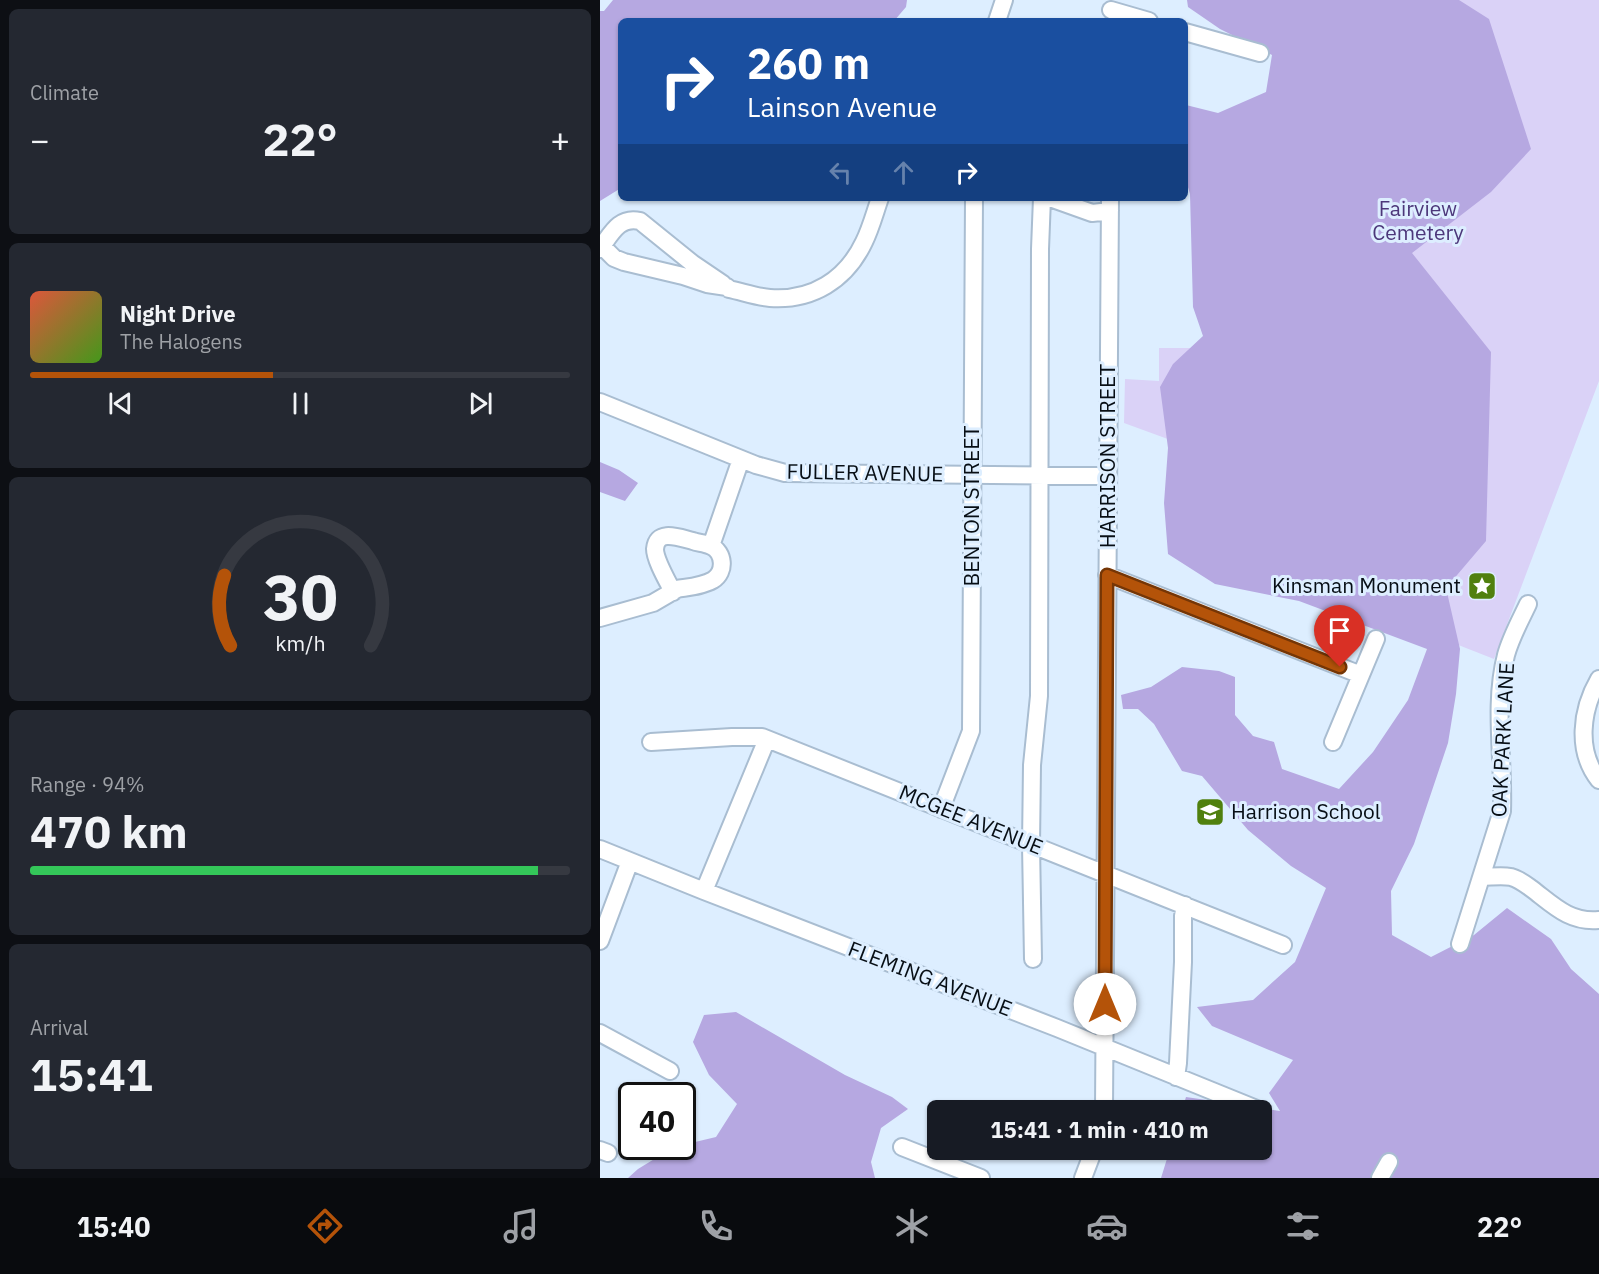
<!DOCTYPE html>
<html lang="en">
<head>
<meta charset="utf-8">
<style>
	:root { --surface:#171b24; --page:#242831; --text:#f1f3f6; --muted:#9ea1a6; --line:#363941; --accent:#b45309 }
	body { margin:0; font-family:"IBM Plex Sans",sans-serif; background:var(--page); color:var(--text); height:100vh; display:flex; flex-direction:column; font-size:22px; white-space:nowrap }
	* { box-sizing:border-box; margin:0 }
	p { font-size:20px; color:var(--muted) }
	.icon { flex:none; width:33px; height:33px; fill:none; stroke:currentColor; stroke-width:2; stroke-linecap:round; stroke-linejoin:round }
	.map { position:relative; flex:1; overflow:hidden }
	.details { display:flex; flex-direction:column; gap:9px; padding:9px; background:#0d0f14; width:600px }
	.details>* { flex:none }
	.banner { position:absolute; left:18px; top:18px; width:570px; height:183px; border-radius:9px; box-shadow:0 2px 4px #0004; background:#1a4fa0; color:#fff; overflow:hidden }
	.speed { position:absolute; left:18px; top:1082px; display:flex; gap:12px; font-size:30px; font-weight:700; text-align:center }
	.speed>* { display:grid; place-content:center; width:78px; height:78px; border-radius:50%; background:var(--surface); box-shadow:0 2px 4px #0004; line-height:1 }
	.speed .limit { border:3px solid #111; border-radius:9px; background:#fff; color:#111 }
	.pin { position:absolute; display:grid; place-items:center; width:51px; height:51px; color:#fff; margin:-62px -26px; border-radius:50% 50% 50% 0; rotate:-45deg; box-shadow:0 0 6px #0007 }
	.pin .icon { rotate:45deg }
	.me { position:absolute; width:66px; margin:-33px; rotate:0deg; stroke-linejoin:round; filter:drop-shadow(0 0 4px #0008) }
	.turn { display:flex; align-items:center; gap:21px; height:126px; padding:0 30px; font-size:27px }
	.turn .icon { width:78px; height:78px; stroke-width:2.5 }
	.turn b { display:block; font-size:42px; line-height:51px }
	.lanes { display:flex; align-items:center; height:57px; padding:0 30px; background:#0003; justify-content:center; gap:30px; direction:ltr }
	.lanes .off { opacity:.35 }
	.big { font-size:45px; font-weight:800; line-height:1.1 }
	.details .widget { flex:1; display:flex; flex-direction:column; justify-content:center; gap:9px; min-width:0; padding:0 21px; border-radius:9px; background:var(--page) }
	.details .dial { align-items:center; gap:0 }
	.dial svg { height:156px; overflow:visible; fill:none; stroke:var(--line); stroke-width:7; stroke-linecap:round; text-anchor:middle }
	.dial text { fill:var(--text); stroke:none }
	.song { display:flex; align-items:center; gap:18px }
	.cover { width:72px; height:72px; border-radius:9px; background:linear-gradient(135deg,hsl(10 70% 55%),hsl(100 70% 35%)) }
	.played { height:6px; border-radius:3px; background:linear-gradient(90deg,var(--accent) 45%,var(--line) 45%) }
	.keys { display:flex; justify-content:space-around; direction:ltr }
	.heat { display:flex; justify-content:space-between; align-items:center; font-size:33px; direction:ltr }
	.charge { height:9px; border-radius:4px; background:linear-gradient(90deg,#34c759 94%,var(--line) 0) }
	.trip { position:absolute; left:327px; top:1100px; width:345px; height:60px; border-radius:9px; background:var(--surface); box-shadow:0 2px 4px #0004; font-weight:800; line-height:60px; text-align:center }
	.tabs { display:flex; height:96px; justify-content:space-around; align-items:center; background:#090b0e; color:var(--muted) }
	.tabs .icon { width:42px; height:42px }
	.tabs .current { color:var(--accent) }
	.tabs b { font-size:27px; color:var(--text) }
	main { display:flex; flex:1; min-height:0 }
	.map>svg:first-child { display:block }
</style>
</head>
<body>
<main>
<section class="details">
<div class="widget"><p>Climate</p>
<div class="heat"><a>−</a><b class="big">22°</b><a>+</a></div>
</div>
<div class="widget">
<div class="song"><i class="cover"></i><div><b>Night Drive</b><p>The Halogens</p></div></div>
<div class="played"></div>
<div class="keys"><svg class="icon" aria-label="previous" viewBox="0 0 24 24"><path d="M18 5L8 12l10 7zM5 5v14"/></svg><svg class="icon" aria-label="pause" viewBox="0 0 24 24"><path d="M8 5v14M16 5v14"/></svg><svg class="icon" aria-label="next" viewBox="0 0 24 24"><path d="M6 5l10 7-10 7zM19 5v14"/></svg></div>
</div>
<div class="widget dial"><svg viewBox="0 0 100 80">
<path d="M14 69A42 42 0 1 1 86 69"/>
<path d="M14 69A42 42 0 0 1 11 33" stroke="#b45309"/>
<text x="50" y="56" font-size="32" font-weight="700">30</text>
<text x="50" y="72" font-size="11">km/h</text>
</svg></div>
<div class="widget"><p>Range · 94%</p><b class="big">470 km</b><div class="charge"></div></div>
<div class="widget"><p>Arrival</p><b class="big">15:41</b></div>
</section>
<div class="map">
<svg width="999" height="1178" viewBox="0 0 999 1178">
	<rect width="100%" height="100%" fill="#def"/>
	<path fill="#dad2f7" d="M700,0H999V381L894,659L591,540L617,457L524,423L525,379L559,381V348H661Z"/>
	<path fill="#b6a8e1" d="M13,0H307L306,7L294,21H21V188L0,201V11H4Z
		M587,0H859L889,19L931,149L891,192L812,253L891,352L886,541L846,588L860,649L856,694L848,743L814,844L791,891L792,935L831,957L874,935L907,908L951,939L971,969L999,994V1178H561L570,1149H662V1110H582L586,1097L680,1111L669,1093L693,1060L612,1026L597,1007L653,1000L695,962L726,888L691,866L648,830L602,776L582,771L554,724L538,709H523L521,695L551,687L582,667L619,671L635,677V715L653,736L674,742L682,769L739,789L773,752L808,700L827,649L699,601L615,584L568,554L564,503L568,448L560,387L573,364L603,336L593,307L590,194L585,177V106L586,105L618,113L666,92L672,55L620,29L588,7Z
		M0,462L19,470L38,483L25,501L0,492Z
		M136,1012L245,1075L292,1097L308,1109L281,1128L271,1162L275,1178H28L38,1169L74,1147L116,1137L137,1104L109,1075L93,1042L104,1015Z"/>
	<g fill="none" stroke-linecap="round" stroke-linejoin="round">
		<g stroke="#a9bdd1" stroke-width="20">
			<path id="minor" d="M511,10L549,21
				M397,21L404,0
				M585,32L660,53
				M450,198L492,213L510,211
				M2,246L14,258L24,262L83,276L107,284L127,287L129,289C143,292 157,297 170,298C212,301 246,280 264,242C271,228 275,212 280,198
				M0,249C11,234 19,216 40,221L92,263L123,284
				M0,402L156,465L185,473L508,476
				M111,546L141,459
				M507,575L761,675
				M0,618L53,603L77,589C89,587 103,586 113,580C126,572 124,552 111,546C105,543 98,543 93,541C80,538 57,528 55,549C55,560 68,582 73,592
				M999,679C981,710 976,751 999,780
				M51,742L132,737H162L683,945
				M733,742L776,639
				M341,809L371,731L374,198
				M0,849L104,891L457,1028L659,1110
				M882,877C891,877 901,875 911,877C919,879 925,884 932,889C953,905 970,923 999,920
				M104,891L167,739
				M0,941L30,861
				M860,944L902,811C904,759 893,706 906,655C911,637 920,621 928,604
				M433,959L431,845L432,765L439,696L440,249L442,198
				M0,1033L70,1071
				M576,1077L578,1063L583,962V916L585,905
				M504,1110L510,198
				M302,1147L381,1178
				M0,1150L8,1153
				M483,1178L494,1149
				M780,1178L789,1162"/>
		</g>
		<use href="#minor" stroke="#fff" stroke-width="16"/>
	</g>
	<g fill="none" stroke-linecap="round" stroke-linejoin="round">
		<g stroke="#753606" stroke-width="15">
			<path id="route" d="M505,1004L507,575L740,667"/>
		</g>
		<use href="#route" stroke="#b45309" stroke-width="10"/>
	</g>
	<defs>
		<g id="sight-square" transform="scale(1.5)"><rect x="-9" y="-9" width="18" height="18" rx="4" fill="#50800e" stroke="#def"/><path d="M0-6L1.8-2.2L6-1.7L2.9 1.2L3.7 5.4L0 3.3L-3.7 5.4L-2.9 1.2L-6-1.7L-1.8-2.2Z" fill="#fff"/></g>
		<g id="school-square" transform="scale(1.5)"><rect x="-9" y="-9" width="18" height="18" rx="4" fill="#50800e" stroke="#def"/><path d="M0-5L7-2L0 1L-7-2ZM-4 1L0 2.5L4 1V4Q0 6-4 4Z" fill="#fff"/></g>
	</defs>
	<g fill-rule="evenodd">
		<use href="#sight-square" x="882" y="586"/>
		<use href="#school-square" x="610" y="812"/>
	</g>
	<g text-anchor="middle" stroke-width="6" stroke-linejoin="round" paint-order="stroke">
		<g font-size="21" fill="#4c377a" stroke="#def">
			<text x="818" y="216">Fairview<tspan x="818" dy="24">Cemetery</tspan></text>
		</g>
		<g font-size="21" fill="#070e15" stroke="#def">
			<text transform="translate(508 456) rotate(-90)" y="7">HARRISON STREET</text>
			<text transform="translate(265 473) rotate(1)" y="7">FULLER AVENUE</text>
			<text transform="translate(372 506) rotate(-90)" y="7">BENTON STREET</text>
			<text transform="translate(903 740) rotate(-87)" y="7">OAK PARK LANE</text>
			<text transform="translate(371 820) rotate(22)" y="7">MCGEE AVENUE</text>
			<text transform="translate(330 979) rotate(21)" y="7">FLEMING AVENUE</text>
		</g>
		<g font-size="21" fill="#070e15" stroke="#def" text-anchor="end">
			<text x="861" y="593">Kinsman Monument</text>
			<text x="631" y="819" text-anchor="start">Harrison School</text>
		</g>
	</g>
</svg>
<div class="speed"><div class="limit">40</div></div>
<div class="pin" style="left:740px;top:667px;background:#d93025"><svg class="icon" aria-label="arrive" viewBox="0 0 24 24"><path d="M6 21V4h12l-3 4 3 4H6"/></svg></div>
<svg class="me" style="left:505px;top:1004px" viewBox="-20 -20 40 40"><circle r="19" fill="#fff"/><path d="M0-13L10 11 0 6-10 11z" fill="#b45309"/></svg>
<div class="trip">15:41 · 1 min · 410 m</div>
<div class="banner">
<div class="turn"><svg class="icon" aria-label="right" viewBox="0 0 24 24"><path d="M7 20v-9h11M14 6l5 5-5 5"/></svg><div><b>260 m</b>Lainson Avenue</div></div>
<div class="lanes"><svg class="icon off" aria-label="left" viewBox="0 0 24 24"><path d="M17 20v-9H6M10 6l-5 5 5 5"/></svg><svg class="icon off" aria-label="ahead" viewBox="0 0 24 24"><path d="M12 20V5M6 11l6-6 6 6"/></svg><svg class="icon" aria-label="right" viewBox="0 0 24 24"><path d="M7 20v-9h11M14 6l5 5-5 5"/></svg></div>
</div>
</div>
</main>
<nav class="tabs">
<b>15:40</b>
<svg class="icon current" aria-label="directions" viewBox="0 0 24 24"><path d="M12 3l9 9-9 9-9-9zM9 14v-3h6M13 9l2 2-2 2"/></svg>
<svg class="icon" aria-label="music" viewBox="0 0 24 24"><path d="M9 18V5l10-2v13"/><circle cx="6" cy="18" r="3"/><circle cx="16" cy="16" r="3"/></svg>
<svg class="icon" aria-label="phone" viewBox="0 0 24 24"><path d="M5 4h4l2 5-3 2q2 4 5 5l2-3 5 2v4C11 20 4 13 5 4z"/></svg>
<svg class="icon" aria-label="climate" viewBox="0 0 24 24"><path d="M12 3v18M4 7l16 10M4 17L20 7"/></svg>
<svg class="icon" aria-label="car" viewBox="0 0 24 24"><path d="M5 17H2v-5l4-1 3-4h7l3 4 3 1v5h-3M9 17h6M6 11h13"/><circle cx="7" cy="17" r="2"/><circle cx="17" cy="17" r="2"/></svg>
<svg class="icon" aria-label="filters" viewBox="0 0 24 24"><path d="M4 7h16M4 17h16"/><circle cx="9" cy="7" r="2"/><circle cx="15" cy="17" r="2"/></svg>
<b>22°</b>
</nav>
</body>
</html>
